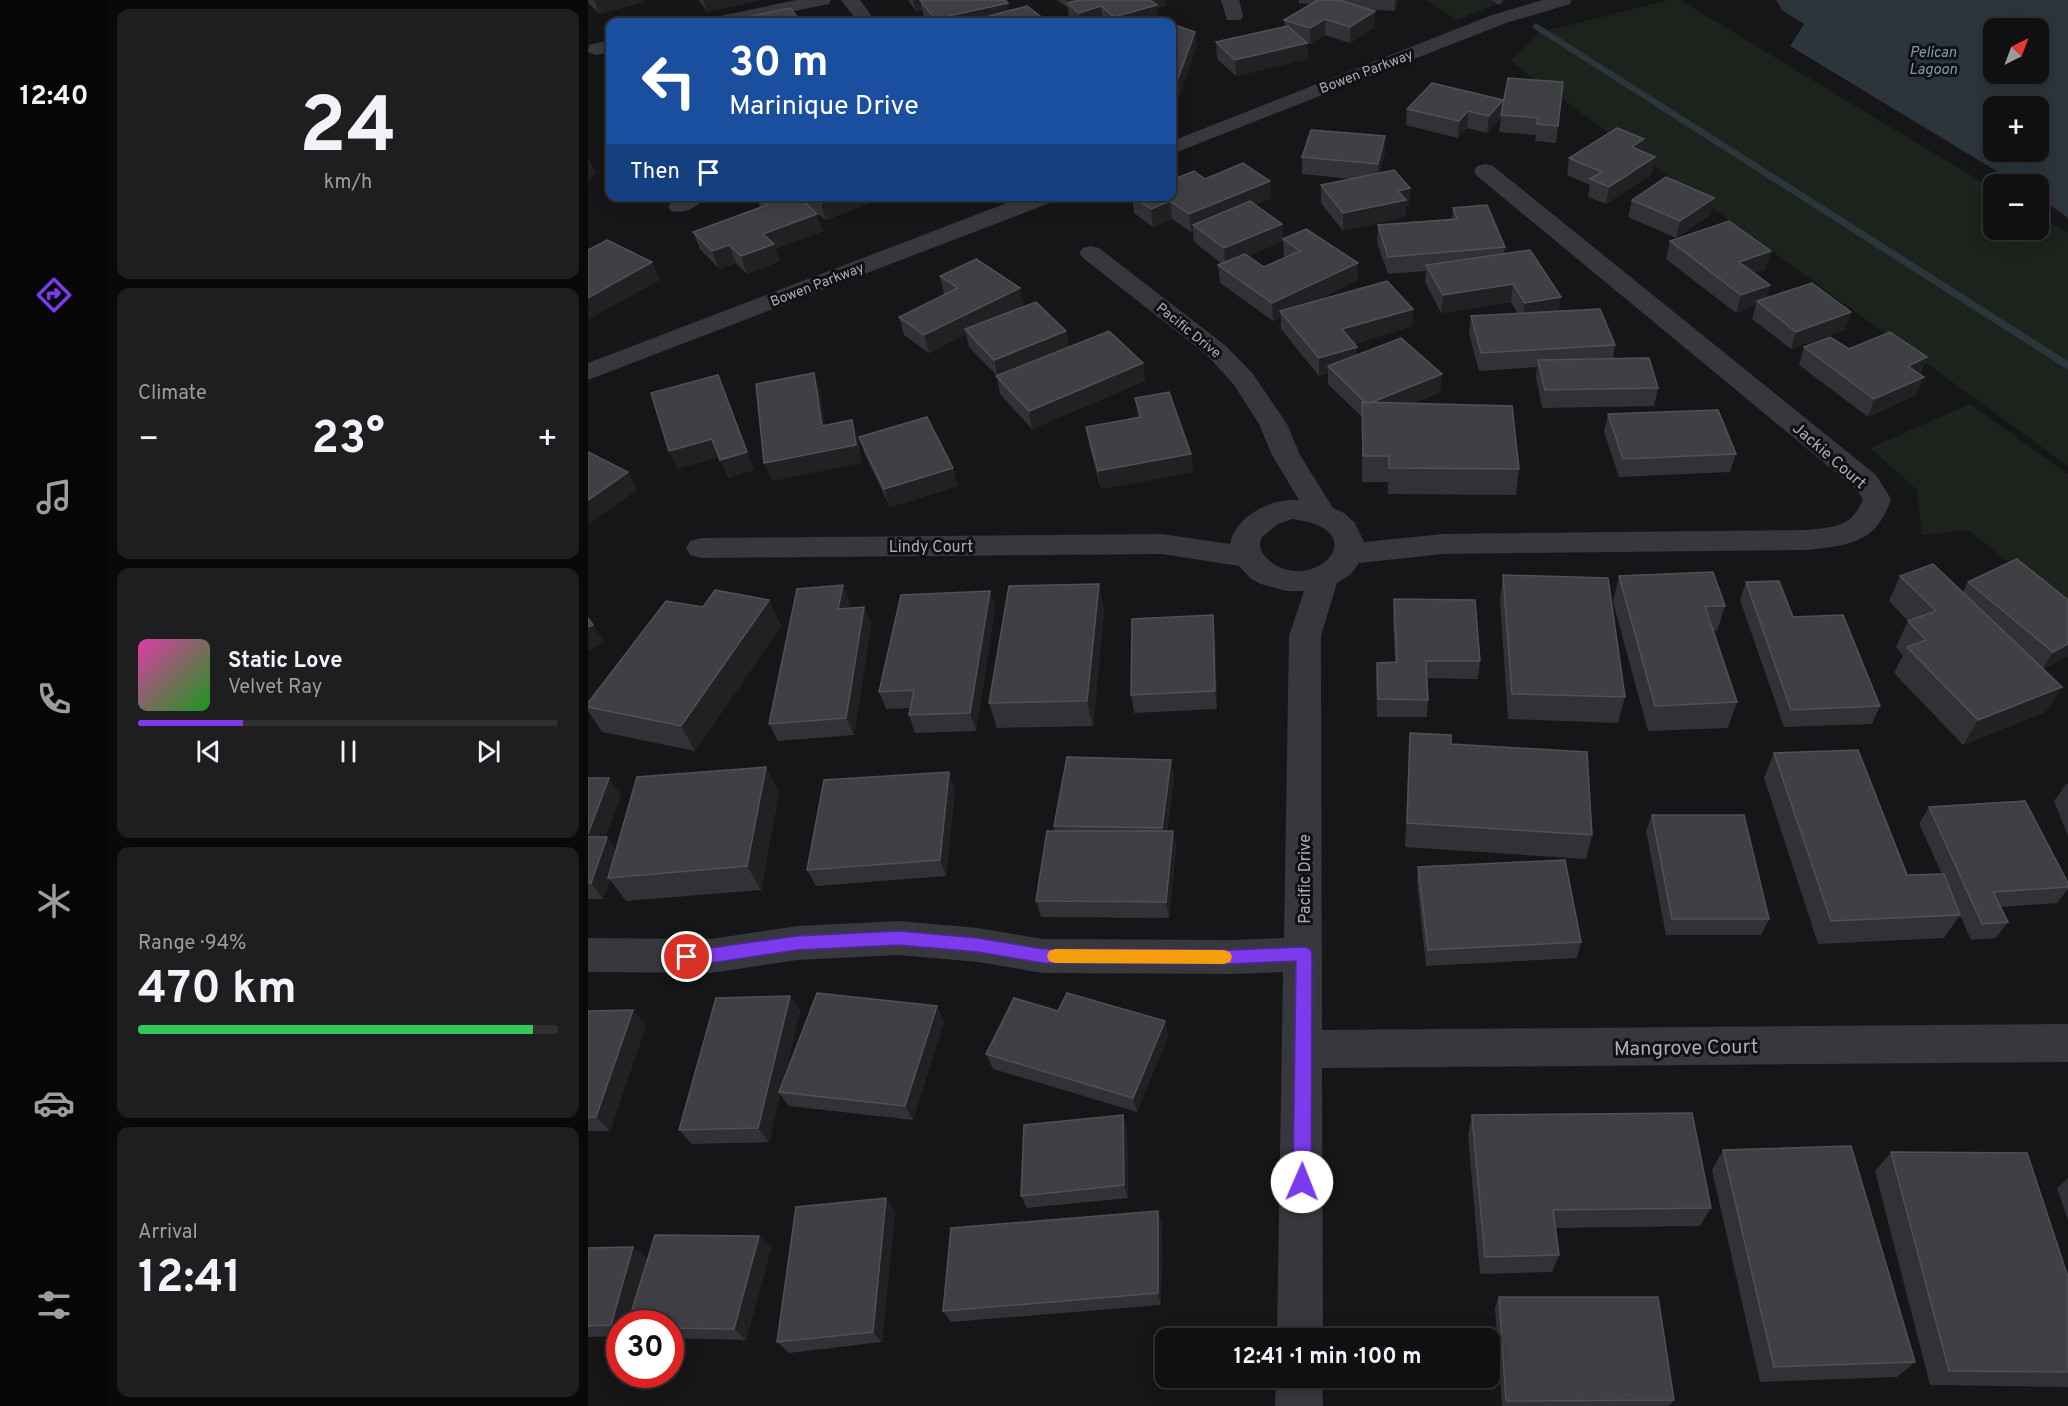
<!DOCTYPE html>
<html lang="en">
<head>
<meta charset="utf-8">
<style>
	:root { --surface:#101012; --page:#1e1e20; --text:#f1f3f6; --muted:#9c9d9f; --line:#303032; --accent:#7c3aed }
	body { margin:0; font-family:Overpass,sans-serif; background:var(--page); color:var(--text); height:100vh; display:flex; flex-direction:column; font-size:22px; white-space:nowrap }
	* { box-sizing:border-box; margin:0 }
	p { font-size:20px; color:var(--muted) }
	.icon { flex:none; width:33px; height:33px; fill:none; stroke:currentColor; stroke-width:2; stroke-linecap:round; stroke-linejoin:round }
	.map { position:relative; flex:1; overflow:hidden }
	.sheet { display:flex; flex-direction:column; gap:9px; padding:9px; background:#09090a; width:480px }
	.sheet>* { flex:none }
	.guide { position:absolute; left:18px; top:18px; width:570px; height:183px; border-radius:12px; box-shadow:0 3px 15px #0003,0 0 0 2px var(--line); background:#1a4fa0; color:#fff; overflow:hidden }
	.needle { width:39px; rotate:42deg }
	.fabs { position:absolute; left:1395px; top:18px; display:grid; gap:12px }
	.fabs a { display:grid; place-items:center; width:66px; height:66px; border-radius:12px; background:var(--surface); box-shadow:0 3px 15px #0003,0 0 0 2px var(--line); font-size:30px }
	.speed { position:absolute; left:18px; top:1310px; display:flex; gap:12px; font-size:30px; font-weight:700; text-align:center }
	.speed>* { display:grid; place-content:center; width:78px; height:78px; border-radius:50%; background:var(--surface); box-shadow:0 3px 15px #0003,0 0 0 2px var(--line); line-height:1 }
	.speed .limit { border:9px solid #d22; background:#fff; color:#111 }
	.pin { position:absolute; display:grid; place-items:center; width:51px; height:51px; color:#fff; margin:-26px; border:3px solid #fff; border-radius:50%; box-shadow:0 2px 6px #0007 }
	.me { position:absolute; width:66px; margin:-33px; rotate:1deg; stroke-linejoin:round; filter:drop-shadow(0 0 4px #0008) }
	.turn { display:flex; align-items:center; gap:21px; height:126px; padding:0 24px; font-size:27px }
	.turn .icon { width:78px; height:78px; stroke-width:2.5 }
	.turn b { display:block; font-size:42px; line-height:51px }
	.then { display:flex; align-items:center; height:57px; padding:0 24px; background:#0003; gap:12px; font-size:22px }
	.big { font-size:45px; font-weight:700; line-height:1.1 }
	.sheet .widget { flex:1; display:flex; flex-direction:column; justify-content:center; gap:9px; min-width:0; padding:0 21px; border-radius:12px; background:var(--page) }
	.sheet .dial { align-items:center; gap:0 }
	.dial b { font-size:78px; line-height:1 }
	.song { display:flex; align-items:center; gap:18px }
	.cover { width:72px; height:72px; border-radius:9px; background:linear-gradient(135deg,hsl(320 70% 55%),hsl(120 70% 35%)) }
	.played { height:6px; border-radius:3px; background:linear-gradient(90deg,var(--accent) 25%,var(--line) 25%) }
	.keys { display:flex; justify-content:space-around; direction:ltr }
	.heat { display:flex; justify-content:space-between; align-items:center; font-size:33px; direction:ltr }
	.charge { height:9px; border-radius:4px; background:linear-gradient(90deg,#34c759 94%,var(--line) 0) }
	.trip { position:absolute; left:567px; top:1328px; width:345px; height:60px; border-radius:12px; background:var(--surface); box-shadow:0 3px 15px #0003,0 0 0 2px var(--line); font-weight:700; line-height:60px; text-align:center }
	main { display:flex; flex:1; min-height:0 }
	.tabs { display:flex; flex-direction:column; width:108px; justify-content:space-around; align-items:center; background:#060607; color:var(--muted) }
	.tabs .icon { width:42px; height:42px }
	.tabs .selected { color:var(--accent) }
	.tabs b { font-size:27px; color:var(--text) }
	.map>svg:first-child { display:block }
</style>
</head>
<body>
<main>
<nav class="tabs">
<b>12:40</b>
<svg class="icon selected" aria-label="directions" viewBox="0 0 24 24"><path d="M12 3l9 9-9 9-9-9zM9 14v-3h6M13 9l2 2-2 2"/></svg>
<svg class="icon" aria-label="music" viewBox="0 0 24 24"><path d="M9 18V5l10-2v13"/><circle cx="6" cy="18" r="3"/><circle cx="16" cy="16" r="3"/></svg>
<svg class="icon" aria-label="phone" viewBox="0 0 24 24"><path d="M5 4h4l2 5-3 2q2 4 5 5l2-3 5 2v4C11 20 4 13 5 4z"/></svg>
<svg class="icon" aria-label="climate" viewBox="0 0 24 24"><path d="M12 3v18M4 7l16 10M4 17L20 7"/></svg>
<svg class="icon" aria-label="car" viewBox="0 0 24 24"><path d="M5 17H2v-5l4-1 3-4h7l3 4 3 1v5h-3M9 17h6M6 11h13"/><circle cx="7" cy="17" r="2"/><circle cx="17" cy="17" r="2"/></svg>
<svg class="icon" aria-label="filters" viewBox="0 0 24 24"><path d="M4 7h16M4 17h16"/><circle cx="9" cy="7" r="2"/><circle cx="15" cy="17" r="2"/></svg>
</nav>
<section class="sheet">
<div class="widget dial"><b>24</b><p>km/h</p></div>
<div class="widget"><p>Climate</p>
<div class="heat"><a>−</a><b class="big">23°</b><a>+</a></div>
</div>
<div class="widget">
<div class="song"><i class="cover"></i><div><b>Static Love</b><p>Velvet Ray</p></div></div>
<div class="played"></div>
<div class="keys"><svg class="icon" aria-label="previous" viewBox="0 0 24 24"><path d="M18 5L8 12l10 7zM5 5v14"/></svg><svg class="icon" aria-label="pause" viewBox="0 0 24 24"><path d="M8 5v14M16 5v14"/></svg><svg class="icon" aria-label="next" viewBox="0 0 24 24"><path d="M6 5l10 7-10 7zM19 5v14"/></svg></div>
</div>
<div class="widget"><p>Range · 94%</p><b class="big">470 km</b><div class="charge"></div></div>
<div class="widget"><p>Arrival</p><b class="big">12:41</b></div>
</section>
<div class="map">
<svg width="1480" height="1406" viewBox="0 0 1480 1406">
	<rect width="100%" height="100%" fill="#161618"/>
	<path fill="#1c231d" d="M838,0H918L869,20Z
		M1081,0H1092L1405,189L1406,230H1450L1451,216L1480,233V466L922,61L950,33Z
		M1382,404L1480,474V608L1380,530L1334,535L1329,490L1282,448Z"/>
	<path fill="#2c353c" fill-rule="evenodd" d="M1240,0H1480V218L1451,197L1450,184H1430L1202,46L1226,9ZM1406,28H1450V74H1406ZM1406,106H1450V152H1406Z"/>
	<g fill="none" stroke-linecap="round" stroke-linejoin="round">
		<path fill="#2c353c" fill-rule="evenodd" d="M904,0H914L915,2L911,5Z
			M948,23L1480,361V370L945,28L944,26Z"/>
		<path fill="#2c353c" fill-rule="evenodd" d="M1188,0H1248L1327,47L1415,106H1406V143L1386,138L1289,69L1195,11Z"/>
		<path fill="#37383d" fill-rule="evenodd" d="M208,0H243L241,4L154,22H121L123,18Z
			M253,0H272L288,22H270Z
			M633,0H651L655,16L653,20H639Z
			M955,0H984L982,4L918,23L584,154V141L904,15Z
			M22,40V52L8,55L0,52L1,45Z
			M897,164L905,166L1288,475L1303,499C1289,543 1260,546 1218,550L855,554L771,563L762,575L749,583L733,636L734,1030L1480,1024V1062L734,1068L735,1338H689L695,972L644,974L455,973L390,962L311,955L209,960L123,973L0,972V938L123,939L209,926L311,921L390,928L455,939L644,940L696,938L701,636L716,591H698L673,584L663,579L651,566L574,554L113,558L102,555L98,548L102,541L113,538L574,534L642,544C647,516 685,497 711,500L684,455L671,424L646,385L620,356L495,258L491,253L495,248L503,246L511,248L638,346L665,374L699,424L712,455L745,508L756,513L767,523L776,542L855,534L1218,530C1245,527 1264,528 1275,499L1268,489L889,176L886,171L889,166ZM704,519C792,530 723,596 682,561C674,554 669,548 674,537L690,524Z
			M90,196H118C110,208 96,214 83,211L80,206Z
			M437,196H470L467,201L0,380V363Z
			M688,1377H734L735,1406H687Z"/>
	</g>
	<path fill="#323236" d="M0,0H54L55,2L12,14L0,3Z
		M111,0H172L119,12Z
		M320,0H417L421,11L460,22H341L336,16L334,10L328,12Z
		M469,0H578V6L569,8L570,20L577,22H485L481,19L480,8Z
		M711,0H810L807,11L779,9L787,11V27L762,43L737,35L723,44L719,43L720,59L648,76L629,59L628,42L697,26L696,20L723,4L711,3Z
		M584,24L607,32L608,48L588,106H584Z
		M975,82L968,143L947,141L948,135L911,132L913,118L899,133L879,128L870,138L818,125L819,109L915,100Z
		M1054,151L1064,174L1018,204L1000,197L1002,185L979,175L981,158Z
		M797,153L791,173L822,188L821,206H818L817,217L755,231L733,203V185L764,179L714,174V157Z
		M617,179L682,181L683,198L667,205L694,224L695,241L660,256L676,267L697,258L696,257L695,239L770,263V280L723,303L825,309L824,326L766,344L768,355L854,374L852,392L823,404L931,469L928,495L800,494V482H774V417L740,384V373L731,376L693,329V317L685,321L632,283L630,265L634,264L606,242L605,231L603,232L584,219L565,227L546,213L544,196Z
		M169,196H288L289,200L238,220L222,208L235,231L187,249L192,261L159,274L148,263L131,269L112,249L105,232L172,207Z
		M1044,200L1122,215L1088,238L1040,217Z
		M865,208L917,247L916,253L971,311L1027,345L1025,359L1070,388L1066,406L954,408L948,377L949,367L891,371L881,334L883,316L930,314L923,302L853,313L837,282L838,271L800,274L789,243L790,225L864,219Z
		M1082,241L1178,269L1166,273L1178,298L1257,330L1203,349L1164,319L1168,305L1148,313L1078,259Z
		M352,276L436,305L426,310L478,331L481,347L555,363L557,381L444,429L412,394L409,376L381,347L378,334L341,353L316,335L311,317L357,294H356Z
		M1216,347L1261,349L1339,357L1332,374L1336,377L1328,395L1280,417L1211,365Z
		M547,398L605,472L513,489L501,445L498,427L550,417Z
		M1020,414L1148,454L1142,472L1031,477L1016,432Z
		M271,437L370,486L302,507L277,455Z
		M915,575L1037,697L1030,723L920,719L912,601Z
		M1031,576L1137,606L1129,631H1125L1149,702L1140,728L1060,731L1025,602Z
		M1312,576L1375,592L1380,582L1480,600V656L1455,669L1474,687L1457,712L1375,745L1306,673L1315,655L1308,647L1320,621L1301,601Z
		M1158,582L1205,617L1292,706L1284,724L1196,727L1152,600Z
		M402,591L407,609L388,731L327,733L321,715L322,708L298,709L291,692Z
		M806,599L892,661L890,679L839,678L840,700L839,717H789L788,680L789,663L807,662L805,617Z
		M181,600L193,626L107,751L14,732L0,711V703L115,607Z
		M262,603L261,608L276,607L283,625L266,735L190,741L181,724Z
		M516,610L505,726L409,728L401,703Z
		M627,633L629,709L546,713L543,695Z
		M822,733L863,744L1004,835L998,859L817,847Z
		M1186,753L1319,875L1354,874L1331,824L1341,807L1480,883V889L1469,903L1412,907L1420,922L1408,938L1383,940L1372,915L1356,938L1230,944L1176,778Z
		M586,777L579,831H585L588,848L581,918L453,917L448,901L467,831L466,826Z
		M0,778L33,795L17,837L28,850L191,791L173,890L38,901L22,880L15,899H0Z
		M1478,784H1480V836L1466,801Z
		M367,789L358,876L228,886L219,870Z
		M1064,815L1181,919L1173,935H1078L1058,831Z
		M830,867L993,942L989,958L838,966L829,883Z
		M202,996L212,1011L196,1079L356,1021L325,1120L201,1106L192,1094L181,1142L104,1144L91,1130Z
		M0,1011L58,1025L22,1131H0Z
		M470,1011L577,1021L580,1036L549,1112L405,1069L398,1054Z
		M535,1115L539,1129L540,1198L439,1208L433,1196Z
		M884,1115L1123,1208L1112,1226L968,1228L971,1255L964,1272L892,1274L880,1135Z
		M1135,1150L1327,1362L1309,1377L1172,1382L1124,1170Z
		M1303,1152L1480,1277V1387L1342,1385L1287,1171Z
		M1480,1178V1220L1469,1188Z
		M307,1211L294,1342L201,1353L189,1342Z
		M570,1211L574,1223L573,1305L363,1322L355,1311Z
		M45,1247L60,1259L183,1248L158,1340L82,1338V1323H32V1336L0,1337V1248Z
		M911,1297L1086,1400L1081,1406H914L907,1308Z"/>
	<path fill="#212124" d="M6,0H54L55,2L12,14Z
		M115,0H172L119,12Z
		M325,0H387H332L334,10L328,12Z
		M478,0H508L479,3L480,8Z
		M556,0H578V6L569,8L570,21L565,22H527L526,17Z
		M807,0H810L807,11Z
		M420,3L423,19L407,22H348L347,19Z
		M513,6L515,22H492L491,13Z
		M787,11V27L762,43V27Z
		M737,19V35L723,44L722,28Z
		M607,32L608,48L588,106L586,89Z
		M719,43L720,59L648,76L647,60Z
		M915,100L913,118L899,133L901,116Z
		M880,111L879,128L870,138L871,121Z
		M797,136V153L789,181L790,164Z
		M1056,139L1053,156L1044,147Z
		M0,156L8,173L0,182Z
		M1067,157L1064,174L1018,204L1021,187Z
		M682,181L683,198L610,229L605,225V231L603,232L601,214Z
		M822,188L821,206H818L817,217L755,231V213L810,191Z
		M249,196H288L289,200L238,220L233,203Z
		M1126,198L1122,215L1088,238L1092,221Z
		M582,201L584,219L565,227L563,209Z
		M229,214L235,231L187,249L192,261L159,274L153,256L175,234Z
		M694,224L695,241L637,266L636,248Z
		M141,245L148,263L131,269L124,251Z
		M1183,251L1178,269L1147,280L1151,262Z
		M64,262L72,280L0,320V298Z
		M770,263V280L696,316L692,311L693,317L685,321L684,303Z
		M925,284L923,302L853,313L855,295Z
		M1182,285L1177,302L1169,301L1168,305L1148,313L1153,295Z
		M432,288L436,305L381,333L377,329L378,334L341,353L336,335Z
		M973,297L970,315L934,320L937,303Z
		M825,309L824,326L754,347V329Z
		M1263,312L1257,330L1203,349L1208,332Z
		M478,331L481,349L410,378L406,360Z
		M769,347L768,365L740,366V373L731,376V358Z
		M1339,357L1331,375L1320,366Z
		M555,363L557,381L444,429L441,411Z
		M226,373L232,391L240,444L234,426Z
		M854,374L852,392L778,422L779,404Z
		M130,375L166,470L140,478L132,460Z
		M1336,377L1328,395L1280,417L1286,399Z
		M264,420L270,438L274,463L184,481L176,463Z
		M124,439L132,457L89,469L81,451Z
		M603,454L605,472L513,489L510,471Z
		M365,468L370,486L302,507L296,489Z
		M40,472L49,490L0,525V500Z
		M511,584L516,610L505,726L499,701Z
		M255,585L262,603L257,627L250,609Z
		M402,591L407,609L388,731L382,713Z
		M181,600L193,626L107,751L93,726Z
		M276,607L283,625L266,735L258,718Z
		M625,615L627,633L629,709L627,691Z
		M5,625L16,642L0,651V627Z
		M1480,644V656L1454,670L1465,652Z
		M1474,687L1457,712L1375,745L1390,720Z
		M583,760L586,777L577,845L574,828Z
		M178,767L191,791L173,890L159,866Z
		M361,772L367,789L358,876L352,860Z
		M21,778L33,795L11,854L0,839V834Z
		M585,831L588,848L581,918L578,902Z
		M19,837L31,854L20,878L22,880L15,899L3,883Z
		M202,996L212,1011L193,1092H191L192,1094L181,1142L170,1128Z
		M349,1006L356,1021L325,1120L317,1106Z
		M45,1010L58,1025L22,1131L8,1117Z
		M577,1021L580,1036L549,1112L545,1098Z
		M535,1115L539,1129L540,1198L536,1185Z
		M298,1198L307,1211L294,1342L285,1332Z
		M570,1211L574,1223L573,1305L570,1293Z
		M171,1236L183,1248L158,1340L146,1329Z
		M45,1247L60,1259L42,1323H32V1331L23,1325Z"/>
	<path fill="#3f3f44" stroke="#4f5156" stroke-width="1.5" d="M332,0H417L420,3L347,19Z
		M492,0H562L569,5L526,17L513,6L491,13L479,3Z
		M730,0H751L787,11L762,27L737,19L722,28L696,20Z
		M439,6L460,22H379Z
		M202,8L213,22H135Z
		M565,18L577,22H556Z
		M584,24L607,32L586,89H584Z
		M700,26L719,43L647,60L628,42Z
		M920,78L975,82L970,126L949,124L950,118L913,115Z
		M844,83L915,100L901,116L880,111L871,121L819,109Z
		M1029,128L1056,139L1044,147L1067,157L1021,187L1002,179L1014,172L981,158Z
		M723,130L797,136L790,164L714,157Z
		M655,163L682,181L601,214L582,201L563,209L545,196H584V180L606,171L617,179Z
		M806,170L822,188L810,191L818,200L755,213L733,185Z
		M1078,177L1126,198L1092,221L1044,200Z
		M170,196H210L229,214L175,234L186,244L153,256L141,245L124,251L105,232L179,205Z
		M225,196H249L233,203Z
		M662,201L694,224L636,248L605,225Z
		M899,205L917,247L800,257L790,225L869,219L865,208Z
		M1141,221L1183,251L1151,262L1182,285L1153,295L1082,241Z
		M718,229L770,263L684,303L630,265L657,254L676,267L712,251L695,239Z
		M19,240L64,262L0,298V250Z
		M942,250L973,297L937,303L925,284L855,295L838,265Z
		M388,259L432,288L336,335L311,317L370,288L352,276Z
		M799,281L825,309L754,329L769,347L731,358L692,311Z
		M1224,283L1263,312L1208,332L1169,301Z
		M448,302L478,331L406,360L377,329Z
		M1012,309L1027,345L893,353L883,316Z
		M521,331L555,363L441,411L408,376Z
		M1302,332L1339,357L1320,366L1336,377L1286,399L1216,347L1242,337L1261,349Z
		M813,338L854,374L782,403H778L740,366Z
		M1061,358L1070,388L957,390L950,360Z
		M226,373L234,426L264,420L268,445L176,463L168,384Z
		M130,375L159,452L132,460L124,439L81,451L63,393Z
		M581,392L603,454L510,471L498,427L553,417L547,398Z
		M774,402L924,406L931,469L801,468V456H775Z
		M1130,410L1148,454L1035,459L1020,414Z
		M339,417L365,468L296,489L271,437Z
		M0,452L40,472L0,500Z
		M1429,559L1480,600V644L1465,652L1380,582Z
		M1345,564L1474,687L1390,720L1319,647L1338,640L1320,621L1348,611L1312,576Z
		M1125,572L1137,606H1117L1149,702L1067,706L1031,576Z
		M915,575L1020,578L1037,697L924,694Z
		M1191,581L1205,617L1255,615L1292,706L1203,710L1158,582Z
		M511,584L499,701L401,703L421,586Z
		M255,585L250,609L276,607L258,718L181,724L209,589Z
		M127,590L181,600L93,726L0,707V703L78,601L115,607Z
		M402,591L382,713L321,715L326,690L291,692L313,595Z
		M806,599L887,600L892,661H838L840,700L790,699L789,663L809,662Z
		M625,615L627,691L543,695L544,619Z
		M0,618L5,625L0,627Z
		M822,733L863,735V744L999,752L1004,835L819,823Z
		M1270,750L1319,875L1356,874L1372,915L1243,921L1186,753Z
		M479,757L583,760L574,828L466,826Z
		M178,767L159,866L20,878L49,777Z
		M361,772L352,860L219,870L236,780Z
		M0,778H21L0,834Z
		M1437,801L1480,883V887L1405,892L1420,922L1394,924L1341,807Z
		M1064,815H1156L1181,919H1084Z
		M459,831H585L578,902L448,901Z
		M0,837H19L3,883H0Z
		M977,860L993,942L840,950L830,867Z
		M229,993L349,1006L317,1106L191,1092Z
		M479,993L577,1021L545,1098L398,1054L426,998L470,1011Z
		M202,996L170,1128L91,1130L128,998Z
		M45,1010L8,1117H0V1011Z
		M1104,1113L1123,1208L965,1210L971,1255L897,1257L884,1115Z
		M535,1115L536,1185L433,1196L436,1125Z
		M1263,1146L1327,1362L1186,1367L1135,1150Z
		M1303,1152L1439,1153L1480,1277V1372L1361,1371Z
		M298,1198L285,1332L189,1342L208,1207Z
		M570,1211V1293L355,1311L363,1228Z
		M67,1235L171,1236L146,1329L82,1328V1323H40Z
		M45,1247L23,1325L0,1326V1248Z
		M911,1297H1070L1086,1400L918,1401Z"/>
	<path fill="#7c3aed" stroke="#51269a" stroke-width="1.5" d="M311,931L390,938L455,949L644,950L716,947L722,949L724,954L723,1182L720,1189L714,1191L707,1189L705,1182L708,961L644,964L455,963L390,952L311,945L209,950L123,963L94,962L92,957L94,952L209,936Z"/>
	<path fill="#f59e0b" d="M467,949L636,950L642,952L644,957L642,962L636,964L467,963L461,961L459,956L461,951Z"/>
	<g text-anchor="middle" stroke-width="6" stroke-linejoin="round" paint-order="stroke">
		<g font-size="14" fill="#a8adb8" stroke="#111113">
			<text transform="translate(778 71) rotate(-21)" y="5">Bowen Parkway</text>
			<text transform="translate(229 284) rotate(-21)" y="5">Bowen Parkway</text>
			<text transform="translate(601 330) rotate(39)" y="5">Pacific Drive</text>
		</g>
		<g font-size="15" font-style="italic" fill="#7f9bb3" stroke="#111113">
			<text x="1345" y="57">Pelican<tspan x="1345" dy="17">Lagoon</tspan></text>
		</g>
		<g font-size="16" fill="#a8adb8" stroke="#111113">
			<text transform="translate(1242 455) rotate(41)" y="6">Jackie Court</text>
			<text x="343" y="552">Lindy Court</text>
			<text transform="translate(716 879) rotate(-90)" y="6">Pacific Drive</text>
		</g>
		<g font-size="20" fill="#a8adb8" stroke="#111113">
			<text transform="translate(1098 1047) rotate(-1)" y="7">Mangrove Court</text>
		</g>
	</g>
</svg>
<div class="fabs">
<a><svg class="needle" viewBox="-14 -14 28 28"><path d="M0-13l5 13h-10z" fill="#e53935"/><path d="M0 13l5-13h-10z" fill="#9c9d9f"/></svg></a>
<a>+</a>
<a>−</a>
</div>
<div class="speed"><div class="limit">30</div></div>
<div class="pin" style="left:99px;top:957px;background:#d93025"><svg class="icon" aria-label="arrive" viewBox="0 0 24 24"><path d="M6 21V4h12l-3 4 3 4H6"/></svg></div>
<svg class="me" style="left:714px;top:1182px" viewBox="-20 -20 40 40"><circle r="19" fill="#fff"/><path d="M0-13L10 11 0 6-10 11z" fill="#7c3aed"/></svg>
<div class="trip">12:41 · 1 min · 100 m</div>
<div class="guide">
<div class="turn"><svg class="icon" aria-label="left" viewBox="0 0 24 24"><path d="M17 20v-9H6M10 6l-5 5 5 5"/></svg><div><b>30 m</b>Marinique Drive</div></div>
<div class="then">Then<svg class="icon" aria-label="arrive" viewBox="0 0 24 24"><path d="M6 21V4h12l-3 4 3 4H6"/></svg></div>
</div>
</div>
</main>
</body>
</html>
